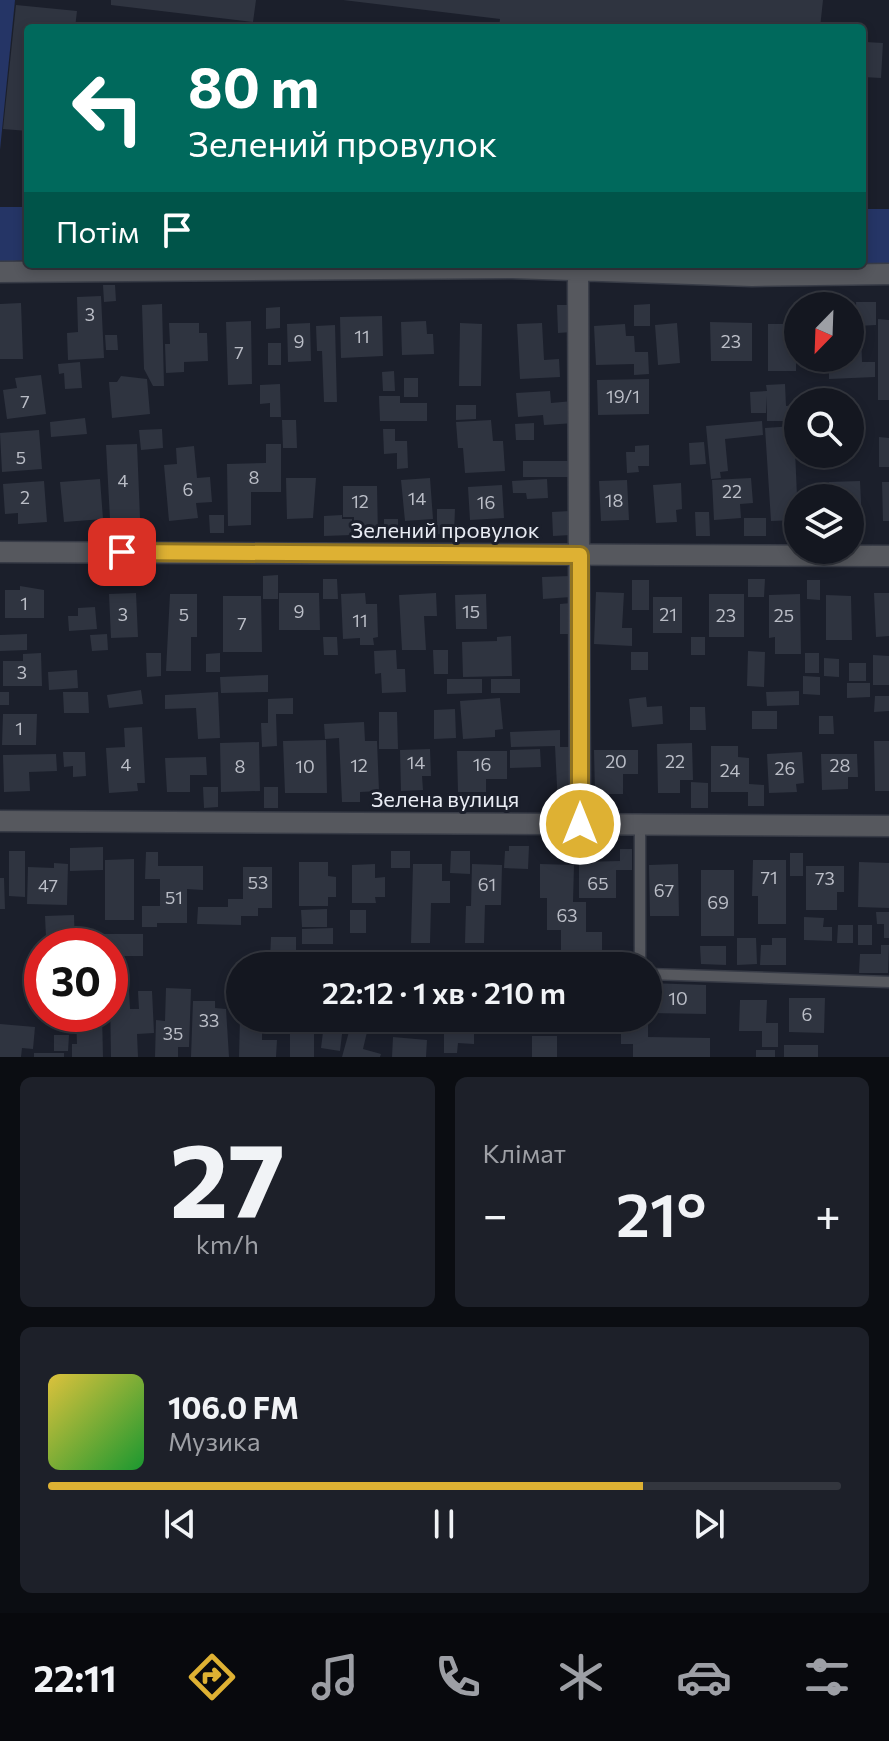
<!DOCTYPE html>
<html lang="uk">
<head>
<meta charset="utf-8">
<style>
	:root { --surface:#141720; --page:#1d2029; --text:#f1f3f6; --muted:#9d9fa5; --line:#33363e; --accent:#deb133 }
	body { margin:0; font-family:Commissioner,sans-serif; background:var(--page); color:var(--text); height:100vh; display:flex; flex-direction:column; font-size:30px; white-space:nowrap }
	* { box-sizing:border-box; margin:0 }
	p { font-size:26px; color:var(--muted) }
	.icon { flex:none; width:44px; height:44px; fill:none; stroke:currentColor; stroke-width:2; stroke-linecap:round; stroke-linejoin:round }
	.map { position:relative; height:1057px; overflow:hidden }
	.drawer { display:flex; flex-direction:column; gap:20px; padding:20px; background:#0b0d12; flex:1 }
	.drawer>* { flex:none }
	.top-card { position:absolute; left:24px; top:24px; width:842px; height:244px; border-radius:8px; box-shadow:0 4px 12px #0003,0 0 0 2px var(--line); background:#00695c; color:#fff; overflow:hidden }
	.needle { width:52px; rotate:203deg }
	.tools { position:absolute; left:784px; top:292px; display:grid; gap:16px }
	.tools a { display:grid; place-items:center; width:80px; height:80px; border-radius:50%; background:var(--surface); box-shadow:0 4px 12px #0003,0 0 0 2px var(--line); font-size:40px }
	.speed { position:absolute; left:24px; top:928px; display:flex; gap:16px; font-size:40px; font-weight:700; text-align:center }
	.speed>* { display:grid; place-content:center; width:104px; height:104px; border-radius:50%; background:var(--surface); box-shadow:0 4px 12px #0003,0 0 0 2px var(--line); line-height:1 }
	.speed .limit { border:12px solid #d22; background:#fff; color:#111 }
	.pin { position:absolute; display:grid; place-items:center; width:68px; height:68px; color:#fff; margin:-34px; border-radius:16px; box-shadow:0 4px 12px #0006 }
	.me { position:absolute; width:88px; margin:-44px; rotate:0deg; stroke-linejoin:round; filter:drop-shadow(0 0 6px #0008) }
	.turn { display:flex; align-items:center; gap:28px; height:168px; padding:0 32px; font-size:36px }
	.turn .icon { width:104px; height:104px; stroke-width:2.5 }
	.turn b { display:block; font-size:56px; line-height:68px }
	.then { display:flex; align-items:center; height:76px; padding:0 32px; background:#0003; gap:16px; font-size:30px }
	.big { font-size:60px; font-weight:600; line-height:1.1 }
	.drawer .card { flex:1; display:flex; flex-direction:column; justify-content:center; gap:12px; min-width:0; padding:0 28px; border-radius:12px; background:var(--page) }
	.drawer .dial { align-items:center; gap:0 }
	.dial b { font-size:104px; line-height:1 }
	.song { display:flex; align-items:center; gap:24px }
	.cover { width:96px; height:96px; border-radius:12px; background:linear-gradient(135deg,hsl(50 70% 55%),hsl(130 70% 35%)) }
	.played { height:8px; border-radius:4px; background:linear-gradient(90deg,var(--accent) 75%,var(--line) 75%) }
	.keys { display:flex; justify-content:space-around; direction:ltr }
	.heat { display:flex; justify-content:space-between; align-items:center; font-size:44px; direction:ltr }
	.drawer .tiles { flex:1; display:grid; gap:20px; grid-template-columns:1fr 1fr }
	.card:last-child { grid-column:span 2 }
	.trip { position:absolute; left:226px; top:952px; width:436px; height:80px; border-radius:40px; background:var(--surface); box-shadow:0 4px 12px #0003,0 0 0 2px var(--line); font-weight:600; line-height:80px; text-align:center }
	.menu { display:flex; height:128px; justify-content:space-around; align-items:center; background:#08090d; color:var(--muted) }
	.menu .icon { width:56px; height:56px }
	.menu .selected { color:var(--accent) }
	.menu b { font-size:36px; color:var(--text) }
	.map>svg:first-child { display:block }
</style>
</head>
<body>
<div class="map">
<svg width="889" height="1057" viewBox="0 0 889 1057">
	<rect width="100%" height="100%" fill="#1b1f2b"/>
	<path fill="#253566" d="M0,0H15L0,150Z
		M0,207H28V260L0,262Z
		M862,209H889V265L754,268L628,264H862Z"/>
	<path fill="#2f3440" d="M111,0H256L253,22L111,5Z
		M343,0H823L820,28H735L691,23V28H499L500,19Z
		M16,5L77,11L75,28H28V131L3,129Z
		M865,42L883,43L881,78L863,77Z
		M103,285H115L116,301L104,302Z
		M101,296L104,358L68,360L67,333L78,332L77,297Z
		M825,296H839V306H825Z
		M856,302H876V325L857,326Z
		M21,303L23,359H0V304Z
		M162,304L164,386H153L144,369L142,305Z
		M650,304V326H634V305Z
		M557,305H571L572,332L558,333Z
		M280,307V328L266,329V308Z
		M382,316L383,356L341,358L340,317Z
		M878,319L889,320V400H878Z
		M850,320H853L854,332H861L862,362H875V377L829,379V358H850Z
		M251,321L252,384L228,385L226,322Z
		M426,321L427,334H433L434,354L402,355L401,322Z
		M710,322L752,323V361H711Z
		M169,323H199V333H207L208,361L184,362V372L166,373L165,344H170Z
		M310,323L311,361L288,362L287,324Z
		M460,323L482,324L481,386H459Z
		M542,323L544,360L559,359L560,377L520,379L517,324Z
		M677,323L680,363L658,365L655,325Z
		M625,324L626,336H634L635,352H648L649,374L634,375V364L596,365L594,326Z
		M768,324H796V371H768Z
		M335,325L337,402H324L322,351H317L316,326Z
		M105,335H117L118,350H106Z
		M268,343H281V365H268Z
		M80,362L82,388L65,389L64,373L59,374L58,364Z
		M394,371L395,391H383L382,372Z
		M41,375L46,414L7,419L3,390L17,388L15,378Z
		M121,376L147,379L150,414L112,418L109,382H117Z
		M404,378H418V397H404Z
		M649,379V414L598,415L597,380Z
		M280,384L281,417H270V403L260,404V385Z
		M785,384L786,406L798,405V421H767V396L766,413H751L750,392L767,391L766,385Z
		M550,391L551,403L573,401L575,423L544,425L543,415L518,417L516,393Z
		M379,396H400V403H427V421H380Z
		M822,397V402H808V398Z
		M456,405H476V419L456,420Z
		M85,418L87,434L51,437L50,422Z
		M282,420H296L297,448H283Z
		M491,420L493,441H503L505,471L465,473L463,448H458L456,422Z
		M762,421L763,435L725,439L728,471L720,472L721,478L711,479L706,426Z
		M534,423V440H516L515,424Z
		M794,426L798,520L771,521L765,428Z
		M162,429L163,448L141,450L139,430Z
		M383,429H395V441H407L408,468L397,469V453L384,454Z
		M39,430L42,469L2,472L0,433Z
		M879,437L889,438V467H879Z
		M704,442L706,464L690,465L689,443Z
		M137,444L140,518L110,519L106,445Z
		M266,444H281V492H251V525L228,526L227,464L266,463Z
		M649,445V466H638L639,472L627,473L626,452H635V446Z
		M194,446L197,478L210,477L212,502L196,503L198,518L169,521L164,465L177,464L176,448Z
		M823,454H842V463L824,464Z
		M523,461H572L573,477H523Z
		M286,478H316L313,518L287,519Z
		M430,478L433,519L405,521L401,480Z
		M751,478L753,503L740,504L741,518L714,520L712,480Z
		M100,479L103,519L64,522L60,482Z
		M547,479L548,498L527,499L526,493H513L512,481Z
		M627,480L629,520L601,521L599,481Z
		M44,481L47,522L18,524V513L5,514L3,484Z
		M860,481L862,523L850,524V498H829V482Z
		M882,482H889V521H883Z
		M681,483L682,509L676,510L677,522L656,523L653,485Z
		M502,485L504,518L470,520L468,487Z
		M343,486H377L378,536H364V527L354,526V517H343Z
		M437,509H455L454,534H437Z
		M570,511L571,535L553,536L552,512Z
		M695,512H709L710,536H696Z
		M209,515H224V533H210Z
		M342,515V519H352V535L324,536V516Z
		M744,518H766V536H744Z
		M384,519H398V537H384Z
		M278,575V599H263V576Z
		M570,576L571,597L543,599L542,577Z
		M323,579H337L338,599H323Z
		M748,579H765L764,597H748Z
		M632,580H649V610H632Z
		M807,580H820V600L807,599Z
		M20,586L44,590V618H5V590H20Z
		M596,592L624,593L622,628H632V646L594,644Z
		M136,593L138,637L111,638L109,594Z
		M279,593H319L320,630H279Z
		M365,593L366,604H377L378,637L373,638L374,645H360V638L343,639L341,594Z
		M436,593L437,616H424L426,650H402L399,595Z
		M874,593H889V636L876,637Z
		M170,594H197V637H191V671H166Z
		M486,594L487,629H456L455,595Z
		M709,594H744V637H709Z
		M800,594L801,654H775V637L769,638V595Z
		M826,595L851,596L852,640H826Z
		M223,596H261L262,652H223Z
		M653,597H682V633H653Z
		M571,603L572,634H560V604Z
		M95,607L97,629L69,631L68,616H78V608Z
		M27,634V650L0,651V635Z
		M107,634L108,650L92,651L90,635Z
		M511,636L512,676L463,677L462,642L497,641V637Z
		M323,637H337L338,655H324Z
		M691,637H705V655H691Z
		M396,650L397,669H405L406,692L382,693L381,673L375,674L374,651Z
		M433,650H448V674H434Z
		M748,651L765,652L764,687L747,686Z
		M631,652H648V670H631Z
		M41,653L42,686H3V661H23V654Z
		M146,653H161V676L147,677Z
		M220,653V672H206V654Z
		M805,653H819V673H805Z
		M873,655L889,656V685H873Z
		M824,658L839,659V677L824,676Z
		M849,663H866V681H849Z
		M77,670L78,688L49,690L48,672Z
		M268,675V692L221,693L220,677Z
		M803,676L820,677V695L803,694Z
		M447,679H482V693L447,694Z
		M491,679H520V693H491Z
		M847,683H870V697L847,698Z
		M141,690L143,704L109,708L107,695Z
		M799,691V705L767,706L766,692Z
		M0,692H9V705H0Z
		M63,692H88L89,713H64Z
		M218,692L220,738L198,739L196,708L165,709V695Z
		M875,696H889V711L874,712Z
		M646,697L647,707L662,706L663,724L632,727L629,699Z
		M293,698V714H276L277,746L262,747L261,723H268V699Z
		M500,698L503,729L495,730V737L463,739L460,701Z
		M690,707H705L706,730H690Z
		M455,709L456,738L434,739V710Z
		M752,711H777V729H752Z
		M379,712H397L398,749H379Z
		M3,714H37L36,745H2Z
		M819,716H833L834,734H819Z
		M364,722L365,741H377L379,791L360,792V802H342L339,738L325,739L324,724Z
		M142,727L145,783H137L138,791L109,793L106,748L125,747L124,728Z
		M560,730V747H569L572,806H558L555,746L511,747L510,732Z
		M326,740L327,793H285L283,741Z
		M874,741H889V791H875Z
		M259,742L260,791L221,792L220,743Z
		M692,743L693,780H680V793H658L657,744Z
		M711,746H738V757L749,758V784L764,785V806H748V792H711Z
		M430,749L431,776H422L423,790L401,791L400,750Z
		M540,749L541,767L510,768V750Z
		M594,750H638V774H623V794H595Z
		M457,751H507V779H486V792H458Z
		M63,752H85L86,776L73,777V766L64,767Z
		M802,752L804,783L796,784L797,792L769,793L767,754Z
		M56,754L57,771L29,772L30,791L4,792L3,755Z
		M821,754H857L858,777H848V789L822,790Z
		M206,757L207,775H190V792H167L165,758Z
		M691,782L708,783V808H691Z
		M203,787H218V807L204,808Z
		M264,787H278V808H264Z
		M509,846H529L528,869L504,868L505,851H509Z
		M103,847V870L70,871V848Z
		M620,849H632V870H616V898H579V862L620,861Z
		M9,851H25V897L9,896Z
		M391,851H410V868H391Z
		M451,851H470V874L450,873Z
		M146,852H158V866H203V890L187,889V923H157V927H142V906H160V879H145Z
		M790,853H803V876H790Z
		M134,859V920H105V860Z
		M753,860H786V924H758V896H752Z
		M299,862H328V876L336,877V897H328V906H299Z
		M859,862L889,863V908L858,907Z
		M54,863L68,864L67,905L27,904L28,867L54,868Z
		M375,864V878L385,877V897H375L376,903H352V865Z
		M413,864H442V881H450V903H431L430,943H411Z
		M472,864L502,865L501,905H485L484,943H465L466,906H471Z
		M540,864L574,865L573,902H586V932H602V951H561V930H547V898H540Z
		M678,864L679,916H650L649,865Z
		M806,866H844V892H837V910H806Z
		M243,867H272V908H258V916H241V925L197,924L198,907H228V899H243Z
		M701,870H734V936H701Z
		M0,878H4L5,909H0Z
		M327,909V927H302L301,910Z
		M350,910H366V933H350Z
		M876,912H889V938H884V924H877Z
		M74,915L75,946H61V937H46L45,916Z
		M804,917L824,918L823,927H832V941L804,940Z
		M838,925H853V943H837Z
		M858,925H872V945H858Z
		M333,928V944H302V929Z
		M77,934H143V956H110V946H77Z
		M271,937H296V961L270,960Z
		M737,938H756L757,964L737,965Z
		M772,938H786V965H760L761,945H772Z
		M881,945H889L888,973H859L860,954H881Z
		M700,946H726V965L701,964Z
		M629,955V966H605V956Z
		M563,956H583V966H563Z
		M649,983L706,985V1014L649,1013Z
		M166,988L191,989L189,1047H178V1057H155L156,1020L165,1021Z
		M129,991L130,1009H139L138,991H152L154,1033L137,1034L138,1057H111L110,992Z
		M789,998H825L824,1033L789,1032Z
		M740,1000H767L766,1023H778V1047H762V1031H739Z
		M193,1001H215V1008L226,1009L229,1057H191Z
		M76,1014H102L103,1057H72V1044H77Z
		M240,1018H262V1040H277L276,1057H239Z
		M444,1018H474V1044L458,1043L457,1053H444Z
		M621,1022H648V1037L710,1038V1057H633V1044H621Z
		M0,1024L35,1027L33,1049L22,1048L21,1057H0Z
		M324,1024L343,1026L340,1051L321,1048Z
		M350,1028L367,1032L363,1049L381,1054L380,1057H342Z
		M290,1034H314V1057H290Z
		M54,1035H69L68,1051H54Z
		M532,1036H557V1057H532Z
		M393,1037L427,1040L426,1057H392Z
		M784,1045H818V1057H784Z
		M756,1050H775V1057H756Z
		M34,1053H64V1057H34Z"/>
	<g fill="none" stroke-linecap="round" stroke-linejoin="round">
		<g stroke="#383c47" stroke-width="13">
			<path id="lane" d="M640,824V966
				M648,974L889,982"/>
		</g>
		<g stroke="#383c47" stroke-width="23">
			<path id="street" d="M578,270L580,824
				M0,272L512,268L752,276L889,274
				M0,552L889,556
				M0,821L889,826"/>
		</g>
		<use href="#lane" stroke="#56585e" stroke-width="10"/>
		<use href="#street" stroke="#56585e" stroke-width="20"/>
	</g>
	<g fill="none" stroke-linecap="round" stroke-linejoin="round">
		<g stroke="#907321" stroke-width="20">
			<path id="route" d="M122,552L580,555V824"/>
		</g>
		<use href="#route" stroke="#deb133" stroke-width="14"/>
	</g>
	<g text-anchor="middle" stroke-width="6" stroke-linejoin="round" paint-order="stroke">
		<g font-size="18" fill="#babdc6">
			<text x="90" y="321">3</text>
			<text x="362" y="343">11</text>
			<text x="299" y="348">9</text>
			<text x="731" y="348">23</text>
			<text x="239" y="359">7</text>
			<text x="623" y="403">19/1</text>
			<text x="25" y="408">7</text>
			<text x="21" y="464">5</text>
			<text x="254" y="484">8</text>
			<text x="123" y="487">4</text>
			<text x="188" y="496">6</text>
			<text x="732" y="498">22</text>
			<text x="25" y="504">2</text>
			<text x="417" y="505">14</text>
			<text x="614" y="507">18</text>
			<text x="360" y="508">12</text>
			<text x="486" y="509">16</text>
			<text x="24" y="610">1</text>
			<text x="299" y="618">9</text>
			<text x="471" y="618">15</text>
			<text x="123" y="621">3</text>
			<text x="184" y="621">5</text>
			<text x="668" y="621">21</text>
			<text x="726" y="622">23</text>
			<text x="784" y="622">25</text>
			<text x="360" y="627">11</text>
			<text x="242" y="630">7</text>
			<text x="22" y="679">3</text>
			<text x="19" y="735">1</text>
			<text x="616" y="768">20</text>
			<text x="675" y="768">22</text>
			<text x="416" y="769">14</text>
			<text x="126" y="771">4</text>
			<text x="482" y="771">16</text>
			<text x="359" y="772">12</text>
			<text x="840" y="772">28</text>
			<text x="240" y="773">8</text>
			<text x="305" y="773">10</text>
			<text x="785" y="775">26</text>
			<text x="730" y="777">24</text>
			<text x="769" y="884">71</text>
			<text x="825" y="885">73</text>
			<text x="258" y="889">53</text>
			<text x="598" y="890">65</text>
			<text x="487" y="891">61</text>
			<text x="48" y="892">47</text>
			<text x="664" y="897">67</text>
			<text x="174" y="904">51</text>
			<text x="718" y="909">69</text>
			<text x="567" y="922">63</text>
			<text x="678" y="1005">10</text>
			<text x="807" y="1021">6</text>
			<text x="209" y="1027">33</text>
			<text x="173" y="1040">35</text>
		</g>
		<g font-size="22" fill="#e8ebf3" stroke="#1b1f2b">
			<text x="445" y="538">Зелений провулок</text>
			<text x="445" y="807">Зелена вулиця</text>
		</g>
	</g>
</svg>
<div class="tools">
<a><svg class="needle" viewBox="-14 -14 28 28"><path d="M0-13l5 13h-10z" fill="#e53935"/><path d="M0 13l5-13h-10z" fill="#9d9fa5"/></svg></a>
<a><svg class="icon" aria-label="search" viewBox="0 0 24 24"><circle cx="10" cy="10" r="6"/><path d="M15 15l6 6"/></svg></a>
<a><svg class="icon" aria-label="layers" viewBox="0 0 24 24"><path d="M12 4l9 5-9 5-9-5zM3 14l9 5 9-5"/></svg></a>
</div>
<div class="speed"><div class="limit">30</div></div>
<div class="pin" style="left:122px;top:552px;background:#d93025"><svg class="icon" aria-label="arrive" viewBox="0 0 24 24"><path d="M6 21V4h12l-3 4 3 4H6"/></svg></div>
<svg class="me" style="left:580px;top:824px" viewBox="-20 -20 40 40"><circle r="17" fill="#deb133" stroke="#fff" stroke-width="3"/><path d="M0-11L8 9 0 5-8 9z" fill="#fff"/></svg>
<div class="trip">22:12 · 1 хв · 210 m</div>
<div class="top-card">
<div class="turn"><svg class="icon" aria-label="left" viewBox="0 0 24 24"><path d="M17 20v-9H6M10 6l-5 5 5 5"/></svg><div><b>80 m</b>Зелений провулок</div></div>
<div class="then">Потім<svg class="icon" aria-label="arrive" viewBox="0 0 24 24"><path d="M6 21V4h12l-3 4 3 4H6"/></svg></div>
</div>
</div>
<section class="drawer">
<div class="tiles">
<div class="card dial"><b>27</b><p>km/h</p></div>
<div class="card"><p>Клімат</p>
<div class="heat"><a>−</a><b class="big">21°</b><a>+</a></div>
</div>
<div class="card">
<div class="song"><i class="cover"></i><div><b>106.0 FM</b><p>Музика</p></div></div>
<div class="played"></div>
<div class="keys"><svg class="icon" aria-label="previous" viewBox="0 0 24 24"><path d="M18 5L8 12l10 7zM5 5v14"/></svg><svg class="icon" aria-label="pause" viewBox="0 0 24 24"><path d="M8 5v14M16 5v14"/></svg><svg class="icon" aria-label="next" viewBox="0 0 24 24"><path d="M6 5l10 7-10 7zM19 5v14"/></svg></div>
</div>
</div>
</section>
<nav class="menu">
<b>22:11</b>
<svg class="icon selected" aria-label="directions" viewBox="0 0 24 24"><path d="M12 3l9 9-9 9-9-9zM9 14v-3h6M13 9l2 2-2 2"/></svg>
<svg class="icon" aria-label="music" viewBox="0 0 24 24"><path d="M9 18V5l10-2v13"/><circle cx="6" cy="18" r="3"/><circle cx="16" cy="16" r="3"/></svg>
<svg class="icon" aria-label="phone" viewBox="0 0 24 24"><path d="M5 4h4l2 5-3 2q2 4 5 5l2-3 5 2v4C11 20 4 13 5 4z"/></svg>
<svg class="icon" aria-label="climate" viewBox="0 0 24 24"><path d="M12 3v18M4 7l16 10M4 17L20 7"/></svg>
<svg class="icon" aria-label="car" viewBox="0 0 24 24"><path d="M5 17H2v-5l4-1 3-4h7l3 4 3 1v5h-3M9 17h6M6 11h13"/><circle cx="7" cy="17" r="2"/><circle cx="17" cy="17" r="2"/></svg>
<svg class="icon" aria-label="filters" viewBox="0 0 24 24"><path d="M4 7h16M4 17h16"/><circle cx="9" cy="7" r="2"/><circle cx="15" cy="17" r="2"/></svg>
</nav>
</body>
</html>
